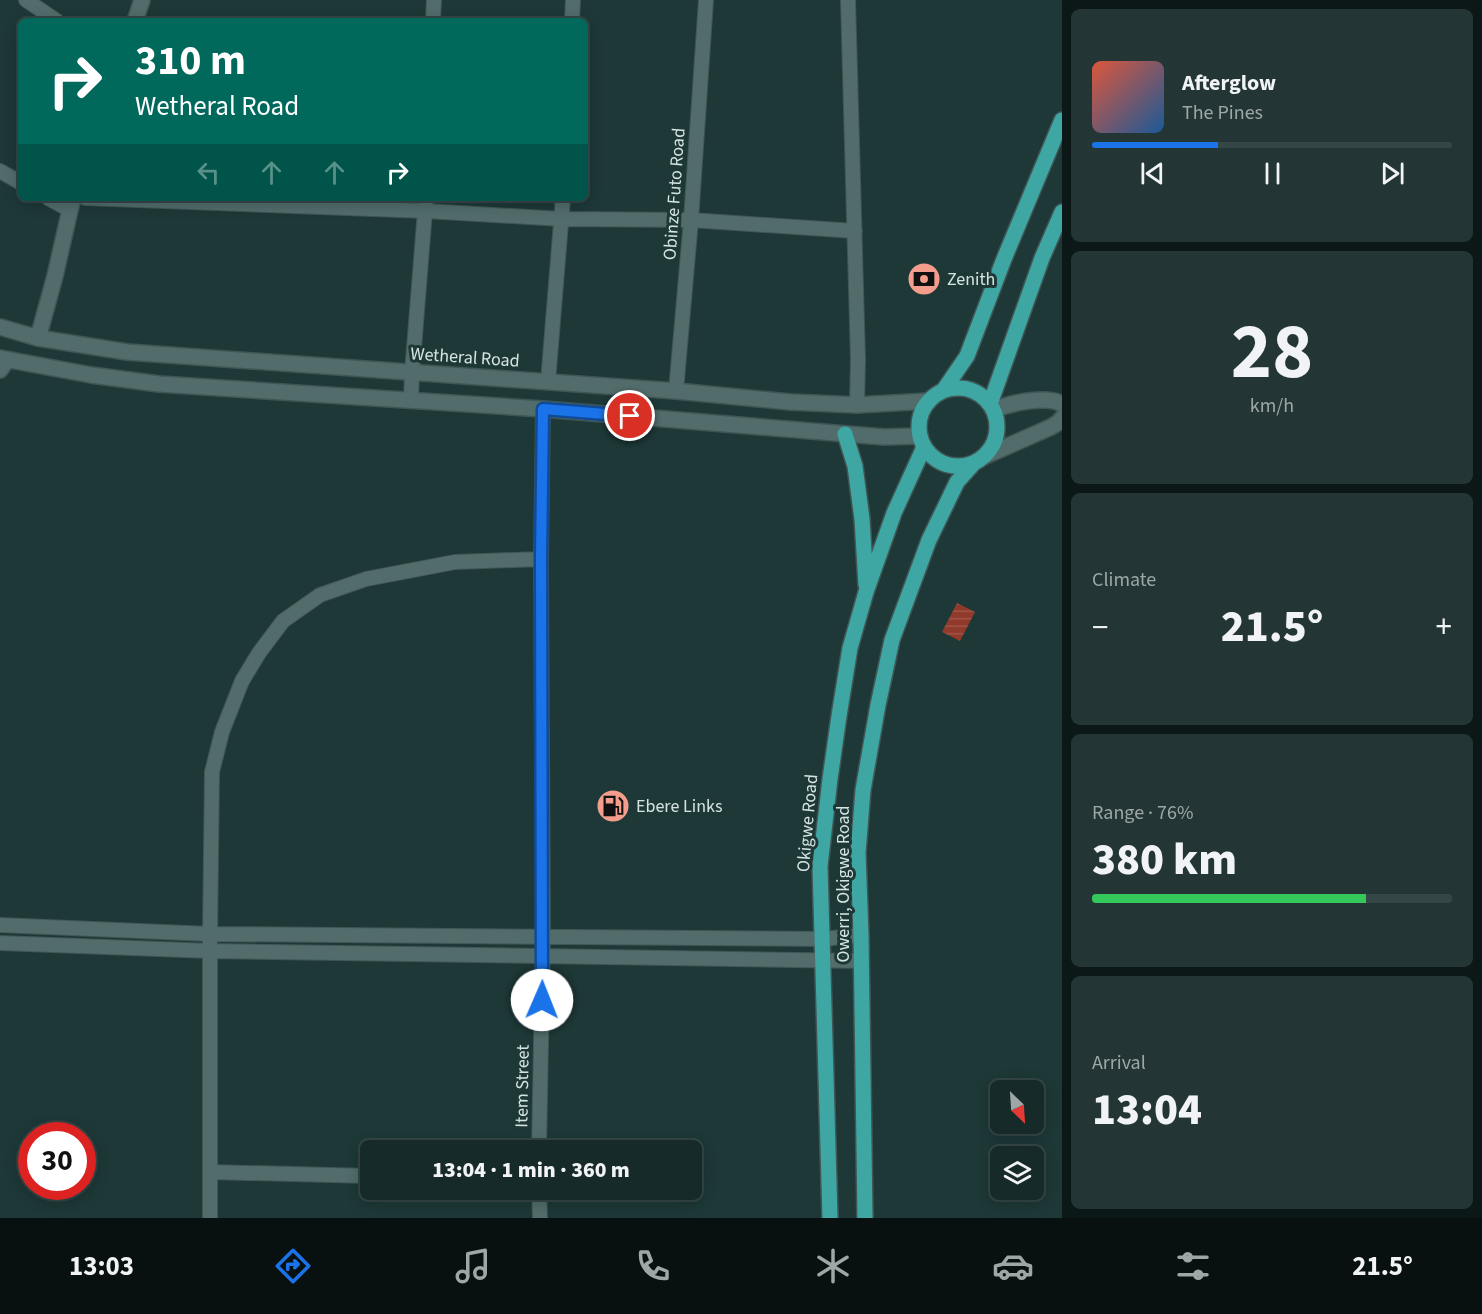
<!DOCTYPE html>
<html lang="en">
<head>
<meta charset="utf-8">
<style>
	:root { --surface:#162a29; --page:#233635; --text:#f1f3f6; --muted:#9ea7a8; --line:#354646; --accent:#1a73e8 }
	body { margin:0; font-family:"Source Sans 3",sans-serif; background:var(--page); color:var(--text); height:100vh; display:flex; flex-direction:column; font-size:22px; white-space:nowrap }
	* { box-sizing:border-box; margin:0 }
	p { font-size:20px; color:var(--muted) }
	.icon { flex:none; width:33px; height:33px; fill:none; stroke:currentColor; stroke-width:2; stroke-linecap:round; stroke-linejoin:round }
	.map { position:relative; flex:1; overflow:hidden }
	.sheet { display:flex; flex-direction:column; gap:9px; padding:9px; background:#0c1717; width:420px }
	.sheet>* { flex:none }
	.top-card { position:absolute; left:18px; top:18px; width:570px; height:183px; border-radius:9px; box-shadow:0 3px 15px #0003,0 0 0 2px var(--line); background:#00695c; color:#fff; overflow:hidden }
	.needle { width:39px; rotate:155deg }
	.tools { position:absolute; left:990px; top:1080px; display:grid; gap:12px }
	.tools a { display:grid; place-items:center; width:54px; height:54px; border-radius:9px; background:var(--surface); box-shadow:0 3px 15px #0003,0 0 0 2px var(--line); font-size:30px }
	.speed { position:absolute; left:18px; top:1122px; display:flex; gap:12px; font-size:30px; font-weight:700; text-align:center }
	.speed>* { display:grid; place-content:center; width:78px; height:78px; border-radius:50%; background:var(--surface); box-shadow:0 3px 15px #0003,0 0 0 2px var(--line); line-height:1 }
	.speed .limit { border:9px solid #d22; background:#fff; color:#111 }
	.pin { position:absolute; display:grid; place-items:center; width:51px; height:51px; color:#fff; margin:-26px; border:3px solid #fff; border-radius:50%; box-shadow:0 2px 6px #0007 }
	.me { position:absolute; width:66px; margin:-33px; rotate:1deg; stroke-linejoin:round; filter:drop-shadow(0 0 4px #0008) }
	.turn { display:flex; align-items:center; gap:21px; height:126px; padding:0 18px; font-size:27px }
	.turn .icon { width:78px; height:78px; stroke-width:2.5 }
	.turn b { display:block; font-size:42px; line-height:51px }
	.lanes { display:flex; align-items:center; height:57px; padding:0 18px; background:#0003; justify-content:center; gap:30px; direction:ltr }
	.lanes .off { opacity:.35 }
	.big { font-size:45px; font-weight:800; line-height:1.1 }
	.sheet .widget { flex:1; display:flex; flex-direction:column; justify-content:center; gap:9px; min-width:0; padding:0 21px; border-radius:9px; background:var(--page) }
	.sheet .dial { align-items:center; gap:0 }
	.dial b { font-size:78px; line-height:1 }
	.song { display:flex; align-items:center; gap:18px }
	.cover { width:72px; height:72px; border-radius:9px; background:linear-gradient(135deg,hsl(10 70% 55%),hsl(210 70% 35%)) }
	.played { height:6px; border-radius:3px; background:linear-gradient(90deg,var(--accent) 35%,var(--line) 35%) }
	.keys { display:flex; justify-content:space-around; direction:ltr }
	.heat { display:flex; justify-content:space-between; align-items:center; font-size:33px; direction:ltr }
	.charge { height:9px; border-radius:4px; background:linear-gradient(90deg,#34c759 76%,var(--line) 0) }
	.trip { position:absolute; left:360px; top:1140px; width:342px; height:60px; border-radius:9px; background:var(--surface); box-shadow:0 3px 15px #0003,0 0 0 2px var(--line); font-weight:800; line-height:60px; text-align:center }
	.dock { display:flex; height:96px; justify-content:space-around; align-items:center; background:#091110; color:var(--muted) }
	.dock .icon { width:42px; height:42px }
	.dock .current { color:var(--accent) }
	.dock b { font-size:27px; color:var(--text) }
	main { display:flex; flex:1; min-height:0 }
	.map>svg:first-child { display:block }
</style>
</head>
<body>
<main>
<div class="map">
<svg width="1062" height="1218" viewBox="0 0 1062 1218">
	<defs>
		<pattern id="water-rules" width="6" height="5" patternUnits="userSpaceOnUse" patternTransform="scale(1.5)"><rect width="6" height="5" fill="#91392a"/><path d="M0 2.5h6" fill="none" stroke="#a05649"/></pattern>
	</defs>
	<rect width="100%" height="100%" fill="#1d3837"/>
	<path fill="url(#water-rules)" d="M957,603L975,612L960,641L942,632Z"/>
	<g fill="none" stroke-linecap="round" stroke-linejoin="round">
		<g stroke="#3f5655" stroke-width="16">
			<path id="minor" d="M26,0L57,21
				M848,0L858,360L857,405
				M433,21L434,0
				M572,21L573,0
				M0,171L21,183
				M48,198L70,210
				M85,198L426,211L562,219L691,220L855,231
				M548,382L563,198
				M676,391L691,220L706,0
				M411,400L412,373L426,198
				M0,925L210,934L823,939L861,935
				M0,943L211,951L861,961
				M539,1150L543,937L541,559L543,409
				M210,1172L370,1176
				M539,1190L540,1218
				M210,1218V934L212,772L222,732L242,681L259,653L283,621L320,595L366,579L455,562L541,559"/>
		</g>
		<g stroke="#3f5655" stroke-width="18">
			<path id="tertiary" d="M135,21L142,0
				M38,338L55,276L70,210L73,198
				M0,370L7,360
				M994,410C1010,403 1047,395 1062,404
				M983,457L1051,427L1059,422L1062,418"/>
		</g>
		<g stroke="#3f5655" stroke-width="18">
			<path id="secondary" d="M0,327L38,338L127,352L676,391L790,402L857,405L929,401
				M0,358L91,375L159,384L543,409L884,437L920,436"/>
		</g>
		<g stroke="#3f5655" stroke-width="18">
			<path id="primary" d="M919 427a39 39 0 1 1 78 0a39 39 0 1 1-78 0Z
				M943,391L967,356L1004,259L1062,120
				M990,404L1042,258L1062,212
				M845,434L855,466L862,519L866,585
				M830,1218L820,866L830,779L839,716L850,648L866,592L894,513L924,447
				M865,1218L861,935L858,853L863,790L878,705L892,640L929,540L957,482L974,463"/>
		</g>
		<use href="#minor" stroke="#516c6b" stroke-width="14"/>
		<use href="#tertiary" stroke="#516c6b" stroke-width="15"/>
		<use href="#secondary" stroke="#516c6b" stroke-width="15"/>
		<use href="#primary" stroke="#3ea6a3" stroke-width="15"/>
	</g>
	<g fill="none" stroke-linecap="round" stroke-linejoin="round">
		<g stroke="#114b97" stroke-width="15">
			<path id="route" d="M542,1000L541,559L543,409L630,416"/>
		</g>
		<use href="#route" stroke="#1a73e8" stroke-width="10"/>
	</g>
	<defs>
		<g id="bank-disc" transform="scale(1.725)"><circle r="9.5" fill="#f49d8c" stroke="#1d3837"/><path d="M-6-4H6V4H-6ZM0-2.3a2.3 2.3 0 1 0 0 4.6a2.3 2.3 0 1 0 0-4.6Z" fill="#111"/></g>
		<g id="fuel-disc" transform="scale(1.725)"><circle r="9.5" fill="#f49d8c" stroke="#1d3837"/><path d="M-5.5-6h7V0h2V4h1.3V-2.5L3-4.5l.8-.8L6-3V5H2.5V1h-1V6h-7ZM-4.2-4.7v3.2H.2V-4.7Z" fill="#111"/></g>
	</defs>
	<g fill-rule="evenodd">
		<use href="#bank-disc" x="924" y="279"/>
		<use href="#fuel-disc" x="613" y="806"/>
	</g>
	<g text-anchor="middle" stroke-width="6" stroke-linejoin="round" paint-order="stroke">
		<g font-size="18" fill="#d5e4e3" stroke="#1d3837">
			<text transform="translate(674 194) rotate(-86)" y="6">Obinze Futo Road</text>
			<text transform="translate(465 357) rotate(4)" y="6">Wetheral Road</text>
			<text transform="translate(807 823) rotate(-85)" y="6">Okigwe Road</text>
			<text transform="translate(843 884) rotate(-90)" y="6">Owerri, Okigwe Road</text>
			<text transform="translate(522 1086) rotate(-89)" y="6">Item Street</text>
		</g>
		<g font-size="18" fill="#d5e4e3" stroke="#1d3837" text-anchor="start">
			<text x="947" y="285">Zenith</text>
			<text x="636" y="812">Ebere Links</text>
		</g>
	</g>
</svg>
<div class="tools">
<a><svg class="needle" viewBox="-14 -14 28 28"><path d="M0-13l5 13h-10z" fill="#e53935"/><path d="M0 13l5-13h-10z" fill="#9ea7a8"/></svg></a>
<a><svg class="icon" aria-label="layers" viewBox="0 0 24 24"><path d="M12 4l9 5-9 5-9-5zM3 14l9 5 9-5"/></svg></a>
</div>
<div class="speed"><div class="limit">30</div></div>
<div class="pin" style="left:630px;top:416px;background:#d93025"><svg class="icon" aria-label="arrive" viewBox="0 0 24 24"><path d="M6 21V4h12l-3 4 3 4H6"/></svg></div>
<svg class="me" style="left:542px;top:1000px" viewBox="-20 -20 40 40"><circle r="19" fill="#fff"/><path d="M0-13L10 11 0 6-10 11z" fill="#1a73e8"/></svg>
<div class="trip">13:04 · 1 min · 360 m</div>
<div class="top-card">
<div class="turn"><svg class="icon" aria-label="right" viewBox="0 0 24 24"><path d="M7 20v-9h11M14 6l5 5-5 5"/></svg><div><b>310 m</b>Wetheral Road</div></div>
<div class="lanes"><svg class="icon off" aria-label="left" viewBox="0 0 24 24"><path d="M17 20v-9H6M10 6l-5 5 5 5"/></svg><svg class="icon off" aria-label="ahead" viewBox="0 0 24 24"><path d="M12 20V5M6 11l6-6 6 6"/></svg><svg class="icon off" aria-label="ahead" viewBox="0 0 24 24"><path d="M12 20V5M6 11l6-6 6 6"/></svg><svg class="icon" aria-label="right" viewBox="0 0 24 24"><path d="M7 20v-9h11M14 6l5 5-5 5"/></svg></div>
</div>
</div>
<section class="sheet">
<div class="widget">
<div class="song"><i class="cover"></i><div><b>Afterglow</b><p>The Pines</p></div></div>
<div class="played"></div>
<div class="keys"><svg class="icon" aria-label="previous" viewBox="0 0 24 24"><path d="M18 5L8 12l10 7zM5 5v14"/></svg><svg class="icon" aria-label="pause" viewBox="0 0 24 24"><path d="M8 5v14M16 5v14"/></svg><svg class="icon" aria-label="next" viewBox="0 0 24 24"><path d="M6 5l10 7-10 7zM19 5v14"/></svg></div>
</div>
<div class="widget dial"><b>28</b><p>km/h</p></div>
<div class="widget"><p>Climate</p>
<div class="heat"><a>−</a><b class="big">21.5°</b><a>+</a></div>
</div>
<div class="widget"><p>Range · 76%</p><b class="big">380 km</b><div class="charge"></div></div>
<div class="widget"><p>Arrival</p><b class="big">13:04</b></div>
</section>
</main>
<nav class="dock">
<b>13:03</b>
<svg class="icon current" aria-label="directions" viewBox="0 0 24 24"><path d="M12 3l9 9-9 9-9-9zM9 14v-3h6M13 9l2 2-2 2"/></svg>
<svg class="icon" aria-label="music" viewBox="0 0 24 24"><path d="M9 18V5l10-2v13"/><circle cx="6" cy="18" r="3"/><circle cx="16" cy="16" r="3"/></svg>
<svg class="icon" aria-label="phone" viewBox="0 0 24 24"><path d="M5 4h4l2 5-3 2q2 4 5 5l2-3 5 2v4C11 20 4 13 5 4z"/></svg>
<svg class="icon" aria-label="climate" viewBox="0 0 24 24"><path d="M12 3v18M4 7l16 10M4 17L20 7"/></svg>
<svg class="icon" aria-label="car" viewBox="0 0 24 24"><path d="M5 17H2v-5l4-1 3-4h7l3 4 3 1v5h-3M9 17h6M6 11h13"/><circle cx="7" cy="17" r="2"/><circle cx="17" cy="17" r="2"/></svg>
<svg class="icon" aria-label="filters" viewBox="0 0 24 24"><path d="M4 7h16M4 17h16"/><circle cx="9" cy="7" r="2"/><circle cx="15" cy="17" r="2"/></svg>
<b>21.5°</b>
</nav>
</body>
</html>
